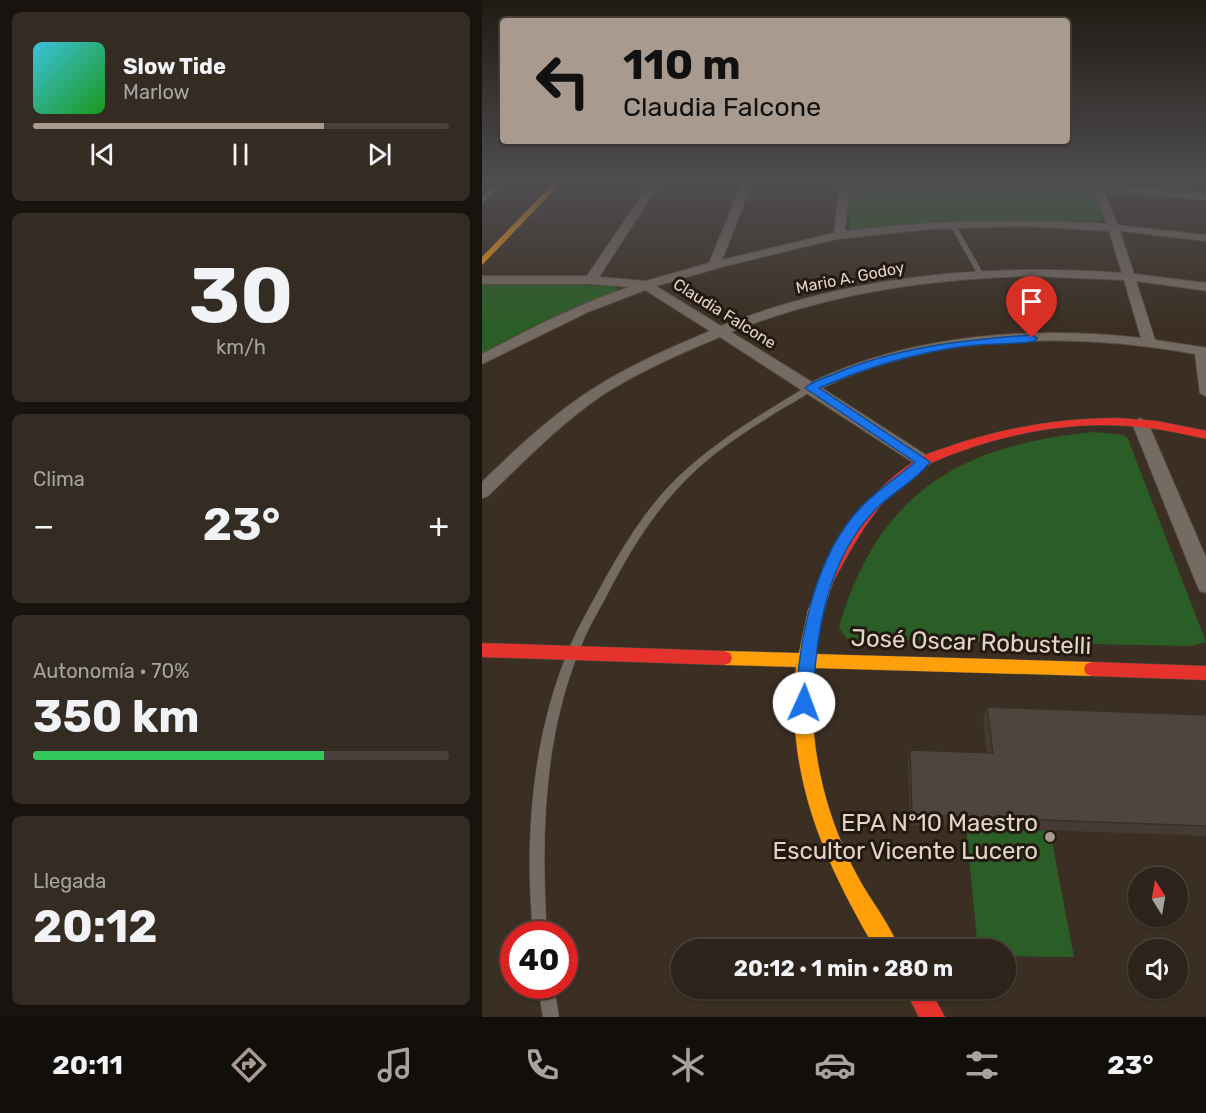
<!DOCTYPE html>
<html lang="es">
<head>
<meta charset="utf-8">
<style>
	:root { --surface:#2c231a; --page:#342b23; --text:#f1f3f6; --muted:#a6a4a2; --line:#484039; --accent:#a89a8e }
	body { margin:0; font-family:Rubik,sans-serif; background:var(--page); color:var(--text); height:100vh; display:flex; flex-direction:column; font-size:22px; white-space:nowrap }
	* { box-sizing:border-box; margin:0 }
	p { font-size:20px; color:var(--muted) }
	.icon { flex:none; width:33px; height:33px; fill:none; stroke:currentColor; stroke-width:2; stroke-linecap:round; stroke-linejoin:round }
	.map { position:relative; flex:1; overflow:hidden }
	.drawer { display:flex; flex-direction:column; gap:12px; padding:12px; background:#18130e; width:482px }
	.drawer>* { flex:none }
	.hud { position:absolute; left:18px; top:18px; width:570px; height:126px; border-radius:6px; box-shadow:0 2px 4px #0004,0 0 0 2px var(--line); background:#a89a8e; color:#111; overflow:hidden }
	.needle { width:39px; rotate:349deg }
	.controls { position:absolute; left:646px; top:867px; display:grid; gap:12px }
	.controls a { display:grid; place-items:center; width:60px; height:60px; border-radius:50%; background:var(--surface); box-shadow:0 2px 4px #0004,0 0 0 2px var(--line); font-size:30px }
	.speed { position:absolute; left:18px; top:921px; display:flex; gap:12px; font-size:30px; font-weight:700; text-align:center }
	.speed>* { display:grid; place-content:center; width:78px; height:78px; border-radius:50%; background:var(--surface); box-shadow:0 2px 4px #0004,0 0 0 2px var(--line); line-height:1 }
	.speed .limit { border:9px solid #d22; background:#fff; color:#111 }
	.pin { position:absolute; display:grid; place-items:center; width:51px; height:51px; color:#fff; margin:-62px -26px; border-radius:50% 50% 50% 0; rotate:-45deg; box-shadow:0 0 6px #0007 }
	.pin .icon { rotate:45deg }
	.me { position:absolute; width:66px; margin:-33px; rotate:2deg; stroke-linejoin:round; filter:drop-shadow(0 0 4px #0008) }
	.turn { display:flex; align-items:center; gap:21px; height:126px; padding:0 24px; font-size:27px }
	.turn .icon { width:78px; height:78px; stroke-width:2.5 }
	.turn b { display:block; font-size:42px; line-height:51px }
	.big { font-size:45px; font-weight:700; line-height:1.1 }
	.drawer .widget { flex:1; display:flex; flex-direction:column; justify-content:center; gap:9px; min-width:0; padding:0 21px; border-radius:9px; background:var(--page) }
	.drawer .dial { align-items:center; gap:0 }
	.dial b { font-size:78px; line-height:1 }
	.song { display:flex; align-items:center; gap:18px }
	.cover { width:72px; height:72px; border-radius:9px; background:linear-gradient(135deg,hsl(190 70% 55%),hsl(120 70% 35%)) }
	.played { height:6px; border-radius:3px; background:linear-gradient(90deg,var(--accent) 70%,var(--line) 70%) }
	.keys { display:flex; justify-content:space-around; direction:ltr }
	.heat { display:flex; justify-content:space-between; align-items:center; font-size:33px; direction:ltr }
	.charge { height:9px; border-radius:4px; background:linear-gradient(90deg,#34c759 70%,var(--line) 0) }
	.trip { position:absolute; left:189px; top:939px; width:345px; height:60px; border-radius:30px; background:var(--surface); box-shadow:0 2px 4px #0004,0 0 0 2px var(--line); font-weight:700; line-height:60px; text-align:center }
	.tab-bar { display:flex; height:96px; justify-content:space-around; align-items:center; background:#120e0a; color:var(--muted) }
	.tab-bar .icon { width:42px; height:42px }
	.tab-bar .current { color:var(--accent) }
	.tab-bar b { font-size:27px; color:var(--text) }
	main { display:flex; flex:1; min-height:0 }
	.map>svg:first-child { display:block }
</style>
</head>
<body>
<main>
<section class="drawer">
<div class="widget">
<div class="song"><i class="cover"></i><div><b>Slow Tide</b><p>Marlow</p></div></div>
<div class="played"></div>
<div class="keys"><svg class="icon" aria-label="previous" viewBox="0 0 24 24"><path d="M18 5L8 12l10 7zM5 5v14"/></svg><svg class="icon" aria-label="pause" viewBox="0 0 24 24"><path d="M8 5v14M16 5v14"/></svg><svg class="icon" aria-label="next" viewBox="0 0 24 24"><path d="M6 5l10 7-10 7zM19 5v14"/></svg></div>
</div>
<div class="widget dial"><b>30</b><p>km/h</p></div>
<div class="widget"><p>Clima</p>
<div class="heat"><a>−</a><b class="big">23°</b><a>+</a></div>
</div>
<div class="widget"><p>Autonomía · 70%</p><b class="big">350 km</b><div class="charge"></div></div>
<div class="widget"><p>Llegada</p><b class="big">20:12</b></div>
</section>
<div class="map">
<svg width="725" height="1017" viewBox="0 0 725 1017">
	<rect width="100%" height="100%" fill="#3b2f23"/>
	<path fill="#2b5e26" d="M368,183H610L621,220L613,222L503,220L377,231L369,230L368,227L365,192Z
		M3,283L132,286L136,289L130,294L0,355V284Z
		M612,432L642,435L646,439L724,642L709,646L365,639L357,627C396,493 478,445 612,432Z
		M484,827L568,831L592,957L524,956V950L496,949Z"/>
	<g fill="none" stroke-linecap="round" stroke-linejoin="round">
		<g stroke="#574c42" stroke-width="1">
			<path id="lane" d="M471,223L474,225L502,275L501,276L496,275L468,225Z
				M326,386H329L333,388C320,399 301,407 287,417C261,433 236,450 214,470C176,505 150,547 127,591C118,609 107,626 100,644C61,736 59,836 65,934H51C42,838 50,734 89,644C97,625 108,607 118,588C140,548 163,509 196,477C235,440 281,413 326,386Z
				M56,986H72L77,1017H61Z"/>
		</g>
		<g stroke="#574c42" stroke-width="2">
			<path id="street" d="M168,183H178L117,277L164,281L227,263L260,183H270L240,260L352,233L358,183H368L363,231C450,220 537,218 625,224L611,189L613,187L626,185L725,194V200L622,191L635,225L725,235V241L638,231L652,274L725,283V291L654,281L673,340L725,348V397L718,393L713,354C591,332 453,333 340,388L447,457L449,461L447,465H435L238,337C197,354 156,372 119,396C77,425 42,461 6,496L0,498V482C34,449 69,416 109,390C146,366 188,348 228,331L163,290L106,312L0,364V354C48,329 96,304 147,287L109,284H0V276H105ZM542,226L627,231L640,273C503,263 367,276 239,326L174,286L243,266L355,239L449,229ZM548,276L642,280L659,338C550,326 431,334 330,382L249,332C346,293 445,279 548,276Z
				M658,418L666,423L725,560V593L718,591L715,585L650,423Z"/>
		</g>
		<g stroke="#574c42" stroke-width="1">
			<path id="fast" d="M15,183H22L0,203V197Z"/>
		</g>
		<g stroke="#574c42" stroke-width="1">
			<path id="slow" d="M72,183H79L0,265V257Z
				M344,576L349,578L351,582L342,610L333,654L610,662L616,664L618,669L616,674L610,676L331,668C326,742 341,812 376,877C389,901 408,924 418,950H394C341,860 303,774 314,667L242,665L236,663L234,658L236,653L242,651L317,653L326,610L339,578Z"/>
		</g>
		<g stroke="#574c42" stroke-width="1">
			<path id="jam" d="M636,418L675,421L725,431V439C705,435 686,430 666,428C607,420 546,429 491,447C468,455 448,461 429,476C392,505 371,545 349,586L344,588L339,586L337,582C360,535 389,487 436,459C447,452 461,449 474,444C527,427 580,418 636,418Z
				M0,643L242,651L248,653L250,658L248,663L242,665L0,657Z
				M610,662L725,666V680L610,676L604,674L602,669L604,664Z
				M422,988H447L463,1017H437Z"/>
		</g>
		<use href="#lane" fill="#766b63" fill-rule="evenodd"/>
		<use href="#street" fill="#766b63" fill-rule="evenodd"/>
		<use href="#fast" fill="#30b455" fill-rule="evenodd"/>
		<use href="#slow" fill="#ff9f0a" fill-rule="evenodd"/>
		<use href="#jam" fill="#e5322d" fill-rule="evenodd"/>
	</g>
	<path fill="#453b34" d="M505,707L725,715V836L428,825L426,762L428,750L505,753L501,719Z"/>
	<path fill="#50453c" stroke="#38302a" stroke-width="1.5" d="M505,707L725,715V826L430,815L428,750L511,753Z"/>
	<linearGradient id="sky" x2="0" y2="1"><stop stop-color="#201a13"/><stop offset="0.56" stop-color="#4f4d50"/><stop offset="1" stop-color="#4f4d50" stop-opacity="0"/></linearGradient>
	<rect width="725" height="325" fill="url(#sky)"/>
	<path fill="#1a73e8" stroke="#114b97" stroke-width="1.5" d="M550,335L555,338L553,341C531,345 507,343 484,346C432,353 385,367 337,388L448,462C434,481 409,493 393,510C344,560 333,638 331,703L329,709L322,711L316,709L314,703C317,637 333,552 383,503C399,488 417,476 433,462L323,388C330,381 343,378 352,374C415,347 482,340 550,335Z"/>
	<circle fill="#a89a8e" stroke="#231910" stroke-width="2" cx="568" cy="837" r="6"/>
	<g text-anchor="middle" stroke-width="6" stroke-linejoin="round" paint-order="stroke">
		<g font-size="16" fill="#e3d4c8" stroke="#231910">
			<text transform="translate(368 277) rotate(-11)" y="6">Mario A. Godoy</text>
			<text transform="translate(243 313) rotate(32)" y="6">Claudia Falcone</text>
		</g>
		<g font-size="24" fill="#e3d4c8" stroke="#231910">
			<text transform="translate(489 642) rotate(2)" y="8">José Oscar Robustelli</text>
		</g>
		<g font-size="24" fill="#e3d4c8" stroke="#231910" text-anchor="end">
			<text x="556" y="831">EPA Nº10 Maestro<tspan x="556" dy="28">Escultor Vicente Lucero</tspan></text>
		</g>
	</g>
</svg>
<div class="controls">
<a><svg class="needle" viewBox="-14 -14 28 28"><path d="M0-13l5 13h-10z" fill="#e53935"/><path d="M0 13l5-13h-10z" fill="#a6a4a2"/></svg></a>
<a><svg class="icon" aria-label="sound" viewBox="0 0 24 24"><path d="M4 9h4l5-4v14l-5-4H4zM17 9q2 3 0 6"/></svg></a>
</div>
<div class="speed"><div class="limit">40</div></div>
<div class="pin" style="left:550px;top:338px;background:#d93025"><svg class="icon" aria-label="arrive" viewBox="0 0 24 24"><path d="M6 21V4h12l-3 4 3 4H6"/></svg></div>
<svg class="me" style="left:322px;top:703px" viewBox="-20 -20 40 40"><circle r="19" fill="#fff"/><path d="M0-13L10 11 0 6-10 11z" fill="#1a73e8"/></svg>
<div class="trip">20:12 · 1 min · 280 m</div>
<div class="hud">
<div class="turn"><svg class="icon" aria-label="left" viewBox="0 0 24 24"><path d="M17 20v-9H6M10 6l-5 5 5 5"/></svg><div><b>110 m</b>Claudia Falcone</div></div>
</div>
</div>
</main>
<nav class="tab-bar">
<b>20:11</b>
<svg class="icon current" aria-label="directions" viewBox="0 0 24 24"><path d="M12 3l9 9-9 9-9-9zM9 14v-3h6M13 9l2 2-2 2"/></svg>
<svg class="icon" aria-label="music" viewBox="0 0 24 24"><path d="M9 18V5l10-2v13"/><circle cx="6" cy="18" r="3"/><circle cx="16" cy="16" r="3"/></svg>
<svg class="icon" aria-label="phone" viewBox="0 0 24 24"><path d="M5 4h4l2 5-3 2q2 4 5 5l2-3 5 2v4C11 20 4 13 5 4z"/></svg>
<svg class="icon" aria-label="climate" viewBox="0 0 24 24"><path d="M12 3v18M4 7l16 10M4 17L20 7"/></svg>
<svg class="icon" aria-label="car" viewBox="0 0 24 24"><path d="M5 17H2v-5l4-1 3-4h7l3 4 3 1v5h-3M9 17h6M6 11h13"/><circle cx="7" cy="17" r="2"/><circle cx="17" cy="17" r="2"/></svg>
<svg class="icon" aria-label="filters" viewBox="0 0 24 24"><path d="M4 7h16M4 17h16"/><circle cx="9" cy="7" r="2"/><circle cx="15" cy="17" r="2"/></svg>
<b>23°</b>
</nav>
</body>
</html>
